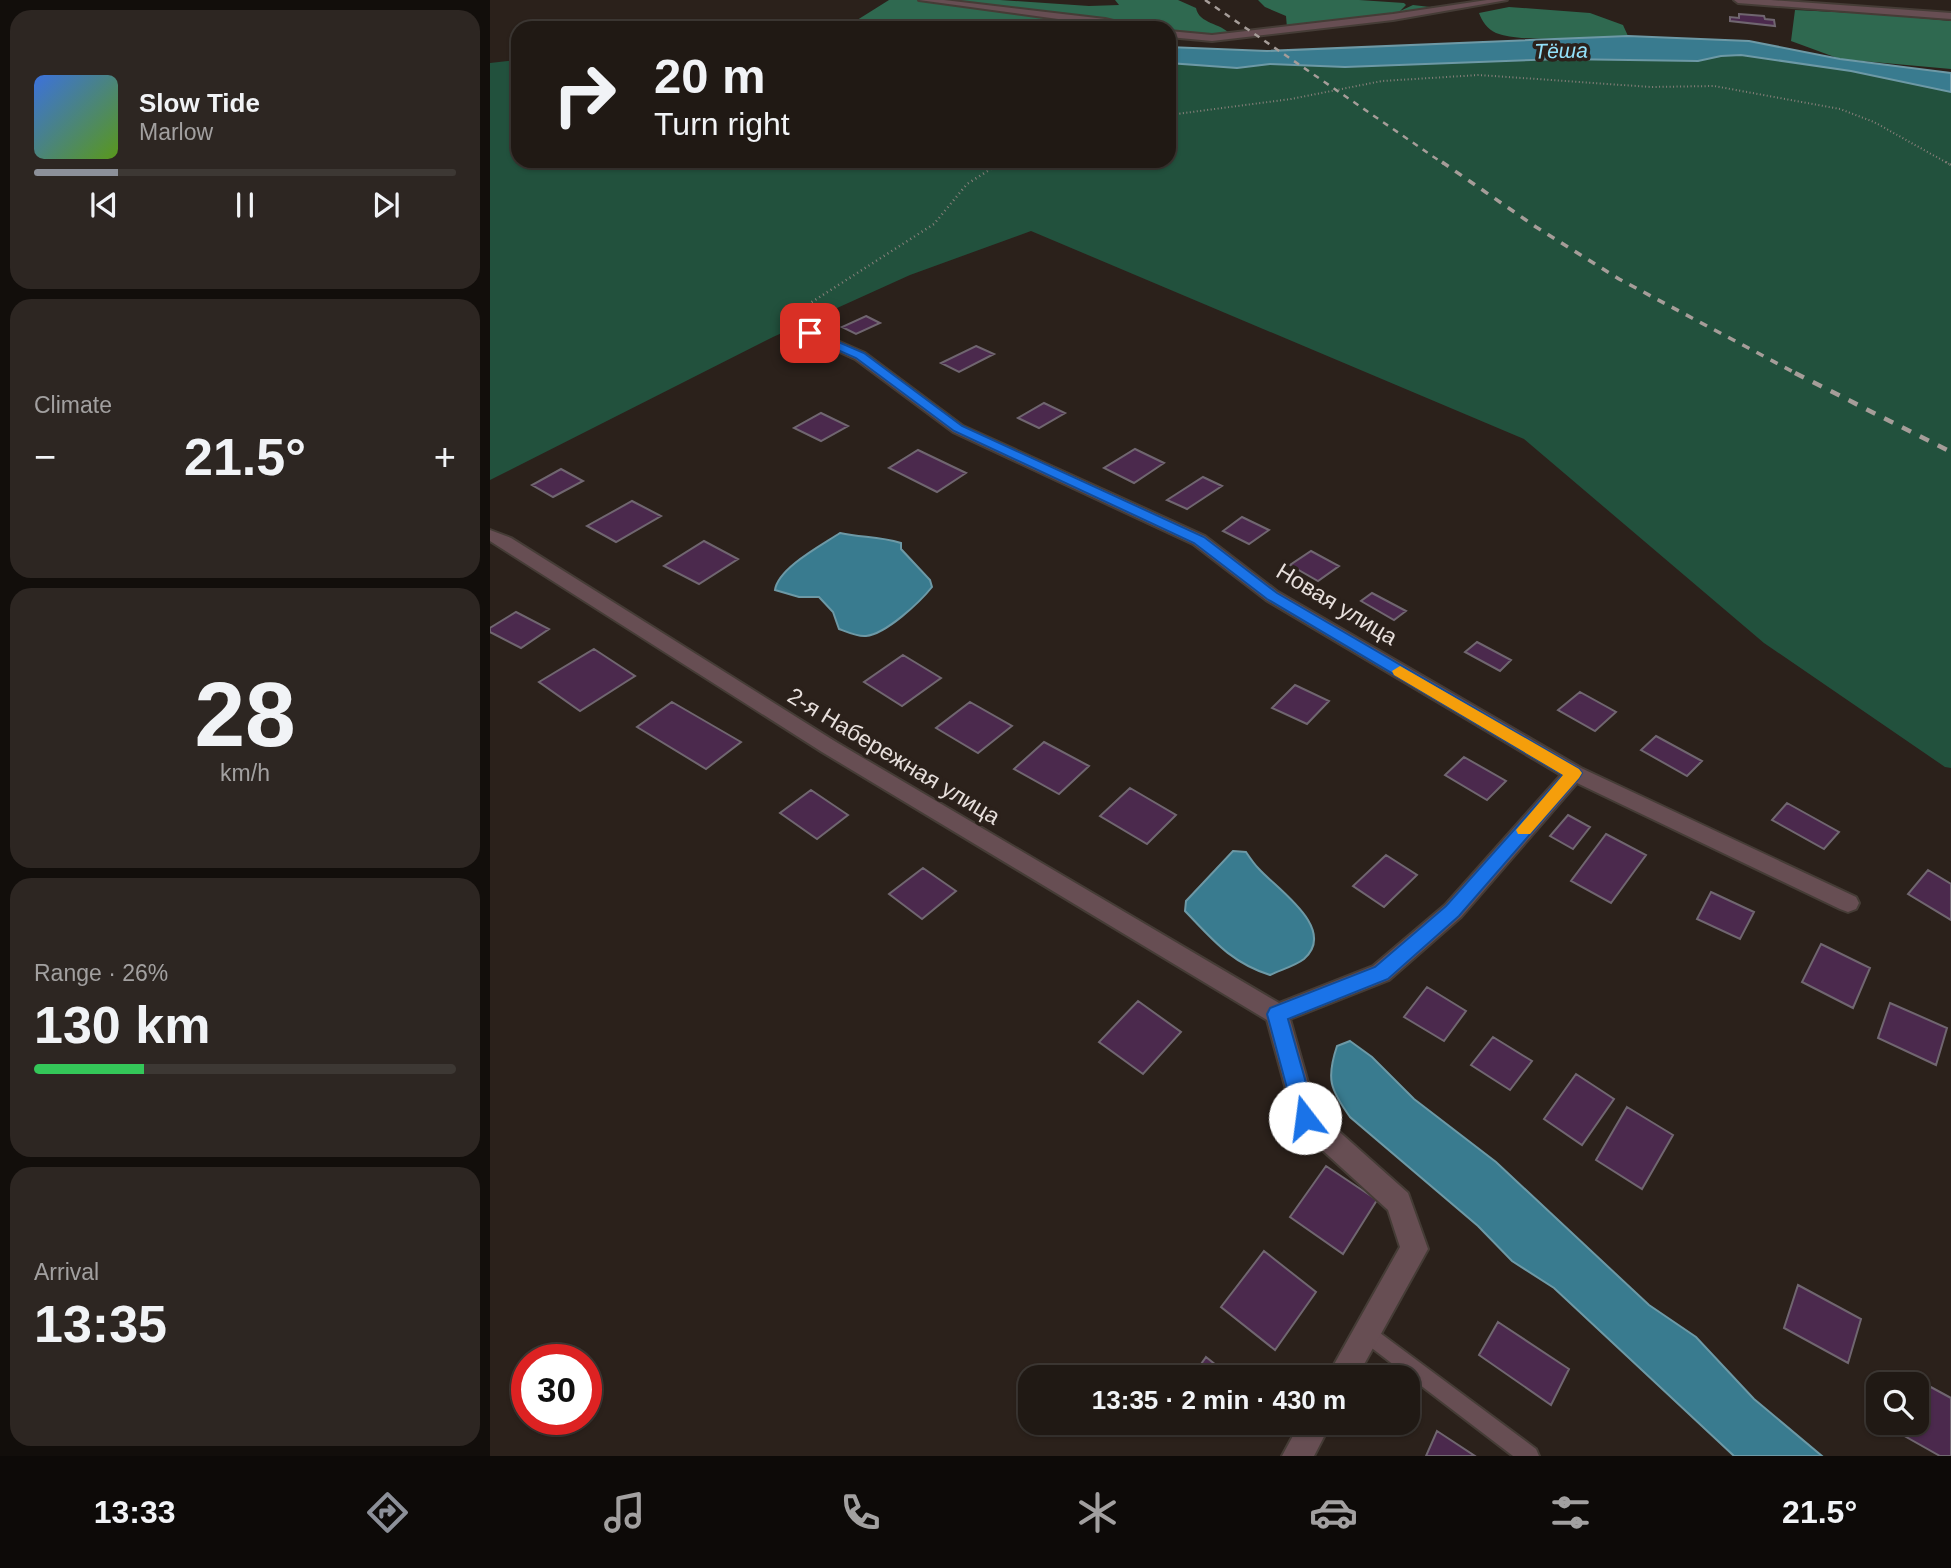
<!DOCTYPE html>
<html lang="en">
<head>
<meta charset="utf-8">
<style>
	:root { --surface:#201914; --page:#2d2622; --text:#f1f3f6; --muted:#a2a0a0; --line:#3d3834; --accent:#8c9099 }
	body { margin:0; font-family:Helvetica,sans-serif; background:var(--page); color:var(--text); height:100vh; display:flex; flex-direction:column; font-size:26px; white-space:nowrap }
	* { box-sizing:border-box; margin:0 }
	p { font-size:23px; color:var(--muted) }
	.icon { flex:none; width:38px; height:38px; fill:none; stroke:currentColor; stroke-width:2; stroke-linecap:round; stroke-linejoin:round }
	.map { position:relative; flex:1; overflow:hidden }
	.sheet { display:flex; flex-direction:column; gap:10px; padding:10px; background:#120e0b; width:490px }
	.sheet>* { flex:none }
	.banner { position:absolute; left:21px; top:21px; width:665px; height:147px; border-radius:21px; box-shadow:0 2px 5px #0004,0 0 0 2px var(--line); background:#201914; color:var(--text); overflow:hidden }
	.controls { position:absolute; left:1376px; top:1372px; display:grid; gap:14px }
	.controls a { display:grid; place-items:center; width:63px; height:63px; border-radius:14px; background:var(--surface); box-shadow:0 2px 5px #0004,0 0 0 2px var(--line); font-size:35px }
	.speed { position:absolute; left:21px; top:1344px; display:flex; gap:14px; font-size:35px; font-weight:700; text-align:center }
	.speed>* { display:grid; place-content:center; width:91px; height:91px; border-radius:50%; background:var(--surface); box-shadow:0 2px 5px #0004,0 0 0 2px var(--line); line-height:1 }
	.speed .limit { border:10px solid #d22; background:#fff; color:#111 }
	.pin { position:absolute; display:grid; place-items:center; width:60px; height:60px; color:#fff; margin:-30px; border-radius:14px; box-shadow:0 4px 10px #0006 }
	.me { position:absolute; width:77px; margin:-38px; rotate:345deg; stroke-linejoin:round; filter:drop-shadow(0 0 5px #0008) }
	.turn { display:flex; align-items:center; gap:24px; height:147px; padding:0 28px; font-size:32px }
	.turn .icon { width:91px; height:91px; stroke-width:2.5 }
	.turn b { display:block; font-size:49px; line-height:60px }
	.big { font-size:52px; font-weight:600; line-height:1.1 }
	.sheet .widget { flex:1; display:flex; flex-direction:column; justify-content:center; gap:10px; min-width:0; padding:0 24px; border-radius:21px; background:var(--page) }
	.sheet .dial { align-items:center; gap:0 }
	.dial b { font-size:91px; line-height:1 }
	.song { display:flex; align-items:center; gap:21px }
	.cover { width:84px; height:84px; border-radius:10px; background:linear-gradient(135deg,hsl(220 70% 55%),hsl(90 70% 35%)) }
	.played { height:7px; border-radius:4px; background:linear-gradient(90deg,var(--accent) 20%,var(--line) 20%) }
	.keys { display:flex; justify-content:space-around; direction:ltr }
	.heat { display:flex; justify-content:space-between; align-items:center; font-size:38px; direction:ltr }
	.charge { height:10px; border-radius:5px; background:linear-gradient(90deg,#34c759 26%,var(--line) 0) }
	.trip { position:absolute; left:528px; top:1365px; width:402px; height:70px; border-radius:21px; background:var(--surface); box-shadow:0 2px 5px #0004,0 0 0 2px var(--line); font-weight:600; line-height:70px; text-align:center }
	.dock { display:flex; height:112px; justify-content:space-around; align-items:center; background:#0d0a08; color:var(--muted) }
	.dock .icon { width:49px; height:49px }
	.dock .active { color:var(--accent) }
	.dock b { font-size:32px; color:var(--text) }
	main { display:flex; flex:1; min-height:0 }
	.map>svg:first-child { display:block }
</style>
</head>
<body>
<main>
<section class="sheet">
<div class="widget">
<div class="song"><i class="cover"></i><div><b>Slow Tide</b><p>Marlow</p></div></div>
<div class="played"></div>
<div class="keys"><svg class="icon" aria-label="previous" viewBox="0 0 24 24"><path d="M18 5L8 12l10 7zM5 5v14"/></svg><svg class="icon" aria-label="pause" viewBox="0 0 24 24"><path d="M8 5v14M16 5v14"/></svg><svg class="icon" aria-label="next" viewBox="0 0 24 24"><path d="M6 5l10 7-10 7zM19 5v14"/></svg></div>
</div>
<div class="widget"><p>Climate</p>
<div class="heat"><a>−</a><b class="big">21.5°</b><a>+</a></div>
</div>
<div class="widget dial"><b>28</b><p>km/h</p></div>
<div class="widget"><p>Range · 26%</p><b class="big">130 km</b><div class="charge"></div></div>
<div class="widget"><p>Arrival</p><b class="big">13:35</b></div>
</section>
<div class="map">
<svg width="1461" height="1456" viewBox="0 0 1461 1456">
	<rect width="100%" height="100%" fill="#2b211b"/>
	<path fill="#22513d" d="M1251,55L1361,71L1461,92V768L1455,767L1274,643L1034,439L541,231L420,275L283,337L0,480V63L28,60V161H679V63L747,68L780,64L855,67L1070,59L1208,61L1231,56Z"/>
	<path fill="#2f6950" d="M399,0H433L615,22L626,28L356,27Z
		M445,0H510L599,6L629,5L625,0H688L706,8C709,24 731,23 740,34L701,35L679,32V28H660L598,17Z
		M768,0H869L914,3L916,5L910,11L923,5L940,7L999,0L797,28L796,16L775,7Z
		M1019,7L1100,13L1133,25L1138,36C1104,36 1036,44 1006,33C997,29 992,21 989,13Z
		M1305,10L1386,14L1461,21V69L1350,59L1301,41Z"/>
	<path fill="#397b8f" stroke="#6d99a6" stroke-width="2" d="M1138,36L1259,41L1350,59L1461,73V92L1361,71L1251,55L1231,56L1208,61L1070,59L855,67L780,64L747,68L679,63V47L777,51Z
		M350,533C373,538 387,536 411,543V549L440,580L442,587C430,602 396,634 376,636C368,637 357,632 349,629L343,612L329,597H309L285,590C288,568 332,545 350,533Z
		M743,851L756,852C760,858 764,864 769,869C787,889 848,929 814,959C805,966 790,970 780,975C740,962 723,940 695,911L696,901Z
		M860,1041L882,1057L924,1099L1006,1162L1159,1305L1206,1337L1264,1399L1332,1456H1244L1064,1288L1022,1261L988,1226L860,1117C840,1089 836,1079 847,1046Z"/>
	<path fill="#4b294d" stroke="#706670" stroke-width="2" d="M1249,14L1274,16L1275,19L1284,20L1285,26L1240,21V17L1249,18Z
		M376,316L390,323L366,334L352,327Z
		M486,346L504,354L469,372L451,363Z
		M554,403L575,413L549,428L528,418Z
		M331,413L358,426L331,441L304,428Z
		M645,449L674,463L644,483L614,468Z
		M428,450L476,473L447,492L399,468Z
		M71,469L93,481L63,497L42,485Z
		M713,477L732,486L697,509L677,500Z
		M142,501L171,516L126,542L97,526Z
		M752,517L779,530L759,544L733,531Z
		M214,541L248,559L209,584L174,566Z
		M821,551L849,566L828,581L800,565Z
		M882,593L916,611L904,620L871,601Z
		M26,612L59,629L31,648L0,632V628Z
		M987,642L1021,660L1010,671L975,652Z
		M104,649L145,676L90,711L49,682Z
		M413,655L451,678L412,706L374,682Z
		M805,685L839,701L817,724L782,708Z
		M1090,692L1126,712L1105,731L1068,710Z
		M182,702L251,742L216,769L147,727Z
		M480,702L522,726L488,753L446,728Z
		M1166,736L1212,761L1197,776L1151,750Z
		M554,742L599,766L569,794L524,769Z
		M974,757L1016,781L997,800L955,775Z
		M640,788L686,815L657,844L610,816Z
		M321,790L358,815L327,839L290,813Z
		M1297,803L1349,832L1334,849L1282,820Z
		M1078,815L1100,827L1083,849L1060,836Z
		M1116,834L1156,855L1121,903L1081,881Z
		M896,855L927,875L894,907L863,886Z
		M433,868L466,891L432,919L399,894Z
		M1438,870L1461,884V920L1418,894Z
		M1221,892L1264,912L1250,939L1207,919Z
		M1331,944L1380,968L1363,1008L1312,982Z
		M937,987L976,1011L954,1041L914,1017Z
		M648,1001L691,1032L653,1074L609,1042Z
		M1400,1003L1457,1028L1446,1065L1388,1038Z
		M1003,1037L1042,1061L1020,1090L981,1065Z
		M1086,1074L1124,1099L1092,1145L1054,1119Z
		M1137,1107L1183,1135L1152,1189L1106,1160Z
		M836,1166L887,1200L853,1254L800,1217Z
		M774,1251L826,1292L785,1350L731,1307Z
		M1308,1285L1371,1319L1358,1363L1294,1328Z
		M1008,1322L1079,1369L1061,1405L989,1355Z
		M716,1357L741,1377H702Z
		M1426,1379L1461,1398V1456H1450L1411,1434L1414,1423H1426Z
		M947,1431L985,1456H936Z"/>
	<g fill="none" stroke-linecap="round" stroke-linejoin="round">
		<g stroke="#453c36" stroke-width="4">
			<path id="service" d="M876,1324L882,1327L1046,1449L1049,1456H1023L870,1339L867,1333L870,1327Z"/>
		</g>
		<g stroke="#453c36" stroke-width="4">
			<path id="minor" d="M320,329L375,353L473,426L715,536L788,592L1091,768L1366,897L1369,903L1366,909L1358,912L1350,909L1087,783L971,917L899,980L800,1019L826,1111L918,1193L938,1249L867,1377H837L910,1247L898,1210L806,1126L777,1020L332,752L0,541V530L21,538L346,742L789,1003L883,966L955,905L1071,775L776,600L703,544L463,432L365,359L315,336V330Z
				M810,1423H841L824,1456H792Z"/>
		</g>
		<g stroke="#453c36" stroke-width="4">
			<path id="tertiary" d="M429,0H454L615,19L653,28H634Z
				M997,0H1017L903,20L722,41L679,37V31L722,35L903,14Z
				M1244,0H1281L1461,13V19L1248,3Z"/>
		</g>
		<path stroke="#8a817c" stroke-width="2" stroke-dasharray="1 2.5" stroke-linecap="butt" d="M679,115L801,99L892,81L989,75L1161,87L1224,86L1350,109L1384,122L1459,164
			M509,164L514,161"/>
		<path stroke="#8a817c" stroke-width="2.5" stroke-dasharray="1 3.5" stroke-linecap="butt" d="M1456,162L1461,165
			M308,319L314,307L444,224L477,184L512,162"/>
		<use href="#service" fill="#674e53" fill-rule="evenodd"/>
		<use href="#minor" fill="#674e53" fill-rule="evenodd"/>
		<use href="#tertiary" fill="#674e53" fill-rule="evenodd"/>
		<path stroke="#a69d99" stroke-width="2.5" stroke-dasharray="6 6" stroke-linecap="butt" d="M715,0L954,164"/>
		<path stroke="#a69d99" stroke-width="3.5" stroke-dasharray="8 8" stroke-linecap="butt" d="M952,162L1046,227L1129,279L1309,375"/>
		<path stroke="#a69d99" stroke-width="4.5" stroke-dasharray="10 10" stroke-linecap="butt" d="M1305,373L1461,452"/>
	</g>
	<path fill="#1a73e8" stroke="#114b97" stroke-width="2" d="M316,331H323L374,353L472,426L714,537L787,593L1089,769L1092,773L1089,778L969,916L898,979L798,1019L826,1118L823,1125L815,1128L808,1125L805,1118L777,1014L780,1008L885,967L956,906L1073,775L777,599L704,543L464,431L366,358L316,336Z"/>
	<path fill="#f59e0b" d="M910,666L1089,769L1092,773L1089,778L1040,834H1028L1026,830L1073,775L904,675L902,671Z"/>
	<g text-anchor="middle" stroke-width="7" stroke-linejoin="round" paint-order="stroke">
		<g font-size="21" font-style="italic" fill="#94e1f9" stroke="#2b211b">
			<text transform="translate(1071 51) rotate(-1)" y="7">Тёша</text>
		</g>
		<g font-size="23" fill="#e7dfdc" stroke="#2b211b">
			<text transform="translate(847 604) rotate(31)" y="8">Новая улица</text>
			<text transform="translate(404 756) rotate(31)" y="8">2-я Набережная улица</text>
		</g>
	</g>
</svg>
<div class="controls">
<a><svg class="icon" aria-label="search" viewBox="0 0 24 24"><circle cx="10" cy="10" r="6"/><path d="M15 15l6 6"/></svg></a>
</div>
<div class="speed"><div class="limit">30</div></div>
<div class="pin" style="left:320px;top:333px;background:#d93025"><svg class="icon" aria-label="arrive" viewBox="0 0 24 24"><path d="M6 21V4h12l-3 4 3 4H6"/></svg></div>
<svg class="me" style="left:815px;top:1118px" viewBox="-20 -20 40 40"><circle r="19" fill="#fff"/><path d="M0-13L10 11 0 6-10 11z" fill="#1a73e8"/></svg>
<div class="trip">13:35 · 2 min · 430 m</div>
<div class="banner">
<div class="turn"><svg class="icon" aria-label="right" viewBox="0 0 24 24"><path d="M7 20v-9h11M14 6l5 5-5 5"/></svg><div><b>20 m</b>Turn right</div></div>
</div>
</div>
</main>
<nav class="dock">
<b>13:33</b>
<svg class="icon active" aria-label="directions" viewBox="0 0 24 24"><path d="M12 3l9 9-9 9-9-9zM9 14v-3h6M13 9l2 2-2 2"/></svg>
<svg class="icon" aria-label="music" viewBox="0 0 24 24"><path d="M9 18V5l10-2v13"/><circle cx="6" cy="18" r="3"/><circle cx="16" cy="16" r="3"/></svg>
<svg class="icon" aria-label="phone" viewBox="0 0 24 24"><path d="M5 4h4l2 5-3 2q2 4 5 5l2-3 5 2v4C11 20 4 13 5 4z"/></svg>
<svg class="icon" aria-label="climate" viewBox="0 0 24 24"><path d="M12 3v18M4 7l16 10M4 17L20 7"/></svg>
<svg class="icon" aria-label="car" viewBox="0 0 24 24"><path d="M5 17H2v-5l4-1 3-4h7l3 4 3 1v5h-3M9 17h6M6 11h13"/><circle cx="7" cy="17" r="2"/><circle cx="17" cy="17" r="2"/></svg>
<svg class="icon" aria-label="filters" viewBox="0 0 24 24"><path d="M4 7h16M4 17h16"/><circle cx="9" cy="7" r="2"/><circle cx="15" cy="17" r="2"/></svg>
<b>21.5°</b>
</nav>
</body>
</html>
